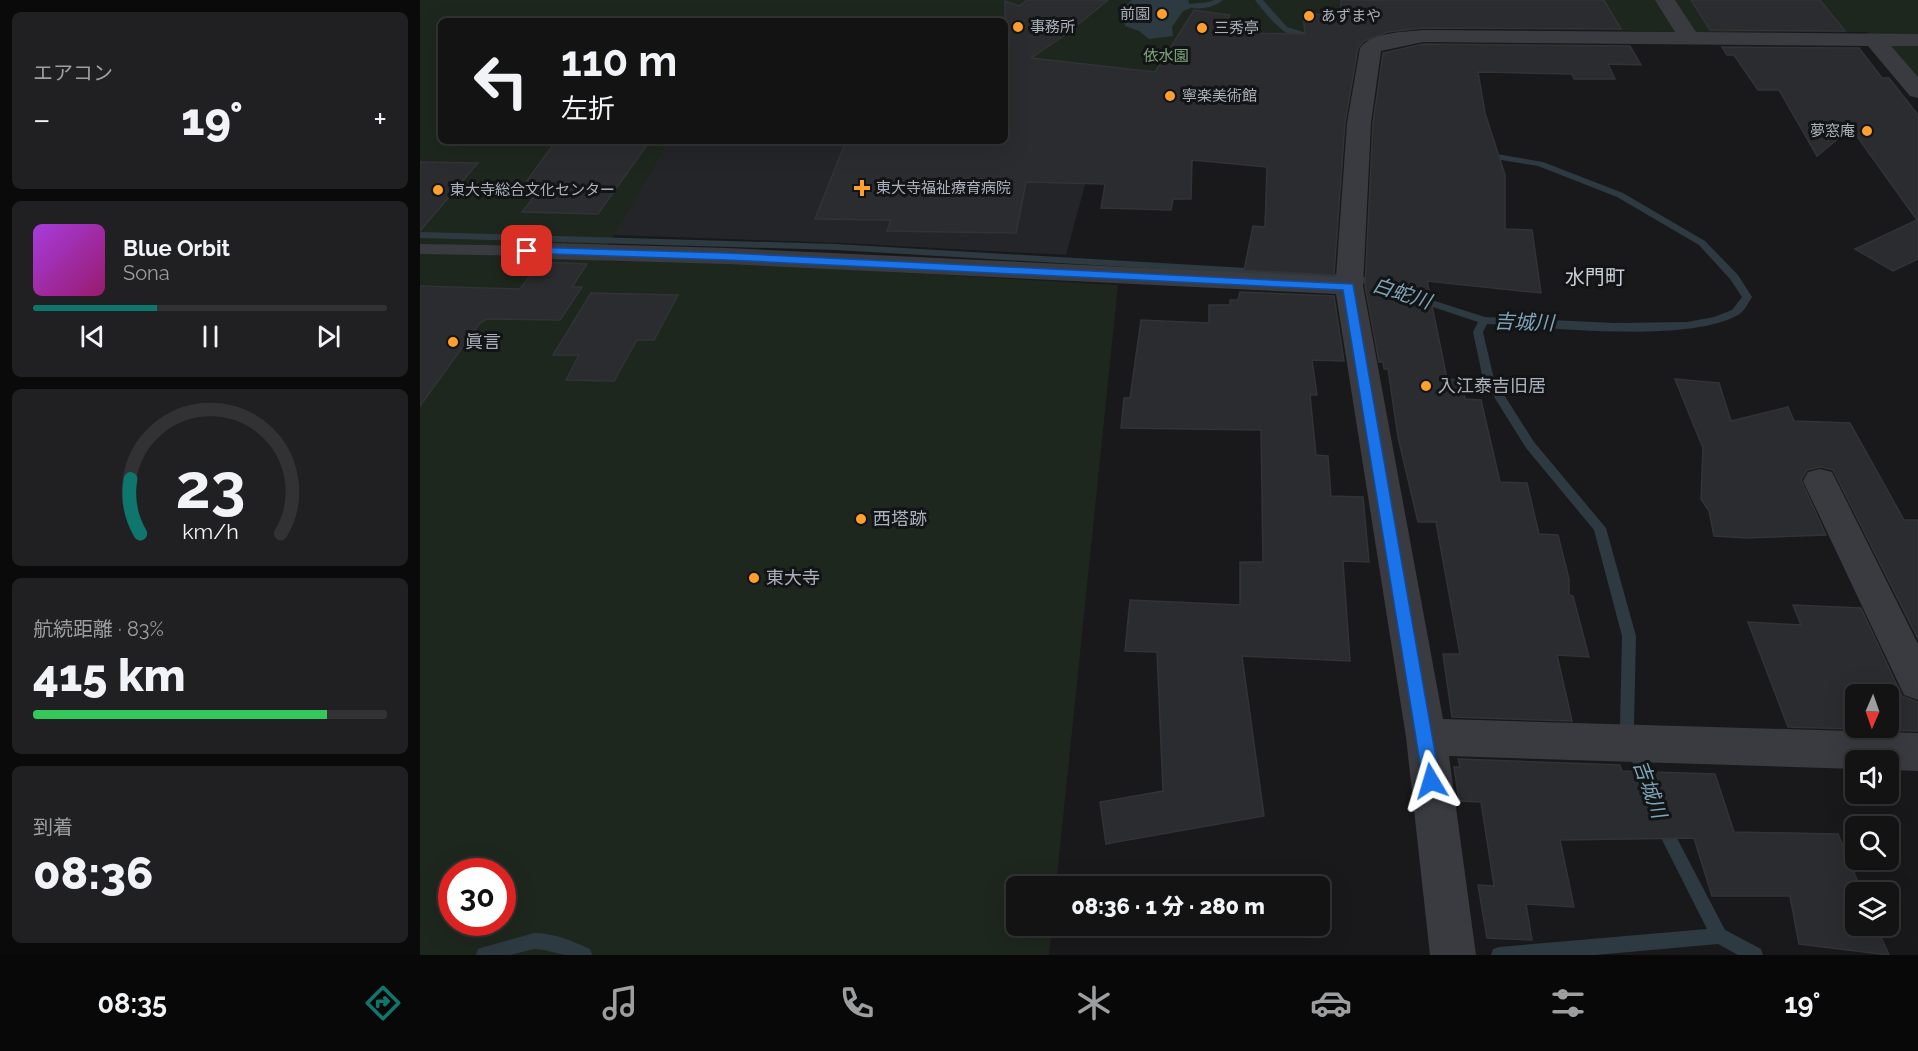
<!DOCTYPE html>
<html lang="ja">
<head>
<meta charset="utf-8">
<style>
	:root { --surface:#131314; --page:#202022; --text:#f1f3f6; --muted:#9d9ea0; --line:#323234; --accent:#0f766e }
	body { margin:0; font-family:Raleway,"Noto Sans JP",sans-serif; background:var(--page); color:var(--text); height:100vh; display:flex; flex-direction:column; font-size:22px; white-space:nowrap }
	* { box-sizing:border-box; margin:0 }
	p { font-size:20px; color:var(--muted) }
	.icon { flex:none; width:33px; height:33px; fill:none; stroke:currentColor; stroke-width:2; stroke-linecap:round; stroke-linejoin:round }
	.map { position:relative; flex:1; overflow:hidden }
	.drawer { display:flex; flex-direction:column; gap:12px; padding:12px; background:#0a0a0b; width:420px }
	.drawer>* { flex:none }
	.banner { position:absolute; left:18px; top:18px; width:570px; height:126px; border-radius:9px; box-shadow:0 6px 24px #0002,0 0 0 2px var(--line); background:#131314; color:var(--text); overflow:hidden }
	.needle { width:39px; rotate:182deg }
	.tools { position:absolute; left:1425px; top:684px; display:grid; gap:12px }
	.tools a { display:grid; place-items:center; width:54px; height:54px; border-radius:9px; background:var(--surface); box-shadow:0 6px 24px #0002,0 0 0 2px var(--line); font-size:30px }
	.speed { position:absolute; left:18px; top:858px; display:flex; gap:12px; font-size:30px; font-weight:700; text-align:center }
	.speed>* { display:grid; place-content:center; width:78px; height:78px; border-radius:50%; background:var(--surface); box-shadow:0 6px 24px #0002,0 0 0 2px var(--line); line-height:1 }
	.speed .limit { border:9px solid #d22; background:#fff; color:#111 }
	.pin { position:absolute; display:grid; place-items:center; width:51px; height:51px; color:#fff; margin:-26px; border-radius:12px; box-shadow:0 3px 9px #0006 }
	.me { position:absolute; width:66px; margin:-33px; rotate:353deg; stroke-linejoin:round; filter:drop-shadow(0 0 4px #0008) }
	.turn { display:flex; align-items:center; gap:21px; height:126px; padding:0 24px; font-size:27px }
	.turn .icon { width:78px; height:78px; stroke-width:2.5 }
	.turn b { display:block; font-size:42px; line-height:51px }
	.big { font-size:45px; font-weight:800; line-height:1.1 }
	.drawer .card { flex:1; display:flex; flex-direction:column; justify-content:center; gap:9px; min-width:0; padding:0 21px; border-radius:9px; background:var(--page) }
	.drawer .dial { align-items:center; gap:0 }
	.dial svg { height:156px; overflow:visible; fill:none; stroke:var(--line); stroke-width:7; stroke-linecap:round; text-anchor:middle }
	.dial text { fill:var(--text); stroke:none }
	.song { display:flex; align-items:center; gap:18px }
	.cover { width:72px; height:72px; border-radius:9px; background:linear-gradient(135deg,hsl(280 70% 55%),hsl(320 70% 35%)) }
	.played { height:6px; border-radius:3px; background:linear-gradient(90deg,var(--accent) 35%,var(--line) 35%) }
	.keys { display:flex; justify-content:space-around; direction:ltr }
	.heat { display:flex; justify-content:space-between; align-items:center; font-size:33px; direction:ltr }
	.charge { height:9px; border-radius:4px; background:linear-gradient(90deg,#34c759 83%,var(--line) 0) }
	.trip { position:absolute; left:586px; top:876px; width:324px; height:60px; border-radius:9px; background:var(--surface); box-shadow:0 6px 24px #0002,0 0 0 2px var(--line); font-weight:800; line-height:60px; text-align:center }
	.dock { display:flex; height:96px; justify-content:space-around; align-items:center; background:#080808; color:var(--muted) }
	.dock .icon { width:42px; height:42px }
	.dock .on { color:var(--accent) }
	.dock b { font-size:27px; color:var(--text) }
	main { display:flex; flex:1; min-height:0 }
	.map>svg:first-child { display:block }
</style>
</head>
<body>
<main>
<section class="drawer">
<div class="card"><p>エアコン</p>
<div class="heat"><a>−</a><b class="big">19°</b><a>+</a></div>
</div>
<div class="card">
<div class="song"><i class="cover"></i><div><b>Blue Orbit</b><p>Sona</p></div></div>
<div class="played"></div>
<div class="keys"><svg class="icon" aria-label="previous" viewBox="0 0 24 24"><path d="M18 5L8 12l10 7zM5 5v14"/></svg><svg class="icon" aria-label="pause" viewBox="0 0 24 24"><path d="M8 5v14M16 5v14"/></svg><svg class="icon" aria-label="next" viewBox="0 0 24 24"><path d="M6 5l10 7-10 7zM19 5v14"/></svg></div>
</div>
<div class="card dial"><svg viewBox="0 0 100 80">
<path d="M14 69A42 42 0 1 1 86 69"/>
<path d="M14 69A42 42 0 0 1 9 41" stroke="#0f766e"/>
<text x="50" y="56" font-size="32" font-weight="700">23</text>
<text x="50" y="72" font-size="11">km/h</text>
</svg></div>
<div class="card"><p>航続距離 · 83%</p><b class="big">415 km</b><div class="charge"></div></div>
<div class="card"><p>到着</p><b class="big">08:36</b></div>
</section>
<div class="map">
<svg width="1498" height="955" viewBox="0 0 1498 955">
	<rect width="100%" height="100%" fill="#19191b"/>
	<path fill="#242528" d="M685,111L646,255L422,243L193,235L248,141H585Z"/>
	<path fill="#1e271e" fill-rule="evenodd" d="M0,0H1498V83L1473,54L1447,32H1260L997,26L936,38L935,65L804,63L803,115L585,73V21H21V141H248L179,261L315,263L698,285L636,886H597V926H632L629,955H0ZM32,872H82V922H32Z"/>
	<path fill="#2d3a41" d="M712,0H768L771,8L763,11L752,27L753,36L729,39L719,31L705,26L702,9Z"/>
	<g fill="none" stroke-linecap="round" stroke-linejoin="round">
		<path fill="#2d3a41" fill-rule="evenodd" d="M794,0H803C793,8 778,11 766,6C774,1 785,5 794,0Z
			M835,0H843L867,27L893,35C870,48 847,15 835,0Z
			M1065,152L1123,162L1203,193L1285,241L1318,275L1332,297C1328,303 1325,311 1318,315C1266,344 1129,327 1067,324L1063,332L1074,379L1114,442L1186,528L1216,636L1214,725L1236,785L1233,790L1228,792L1223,790L1220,785L1200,725L1202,636L1174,530L1106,448L1063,379L1053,332L1058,322L992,300L991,298L996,295L1065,317L1195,323L1267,322L1294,317L1312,310L1322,297L1310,279L1279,245L1197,197L1118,166L1062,157V153Z
			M0,232L416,244L895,272L944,277L964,283L965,285L960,288L943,283L895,278L416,250L0,238Z
			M1242,817L1247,819L1305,930L1341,949L1343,955H1318L1298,944L1176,955H1071L1073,949L1079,947L1287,929L1234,824L1237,819Z
			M114,933C135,933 152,941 170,949L172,955H145L124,950L114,949L90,955H56L58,949L64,947Z"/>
	</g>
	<path fill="#2b2c2f" stroke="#323337" stroke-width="1.5" fill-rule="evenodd" d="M607,0H688L645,35L611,58L735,72L774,10L810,15L800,33L885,34L883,14L921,15V0H1184L1201,29L1003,28L968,32L944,41L938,48L925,123L914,275L824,270L833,226L845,227L847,167L772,160L771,199H753L751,210L681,208L685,184L606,182L596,233L467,231L471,220L395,219L426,141H585V1L599,6Z
		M1271,0H1400L1425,31L1290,30Z
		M1003,44L1210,46L1221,65L1188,64L1195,79H1154L1152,74L1058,72L1065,113L1085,175V229L1112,230L1121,293L1007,281L1027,379L1041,380L1045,399L1061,400L1080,482L1107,483L1119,534L1138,535L1149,579V595L1153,596L1169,657L1137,655L1152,721L1032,717L1023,654H1040L1016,522H998L978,437L968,369H964L963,362H959L945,286L953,123L963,53Z
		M1302,47L1439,48L1462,78H1469L1498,115V259L1473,271L1435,249L1497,220L1431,128L1397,156L1359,90H1338L1314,55H1307Z
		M136,141H199L197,144L227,145L178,214L102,212L122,187L103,186Z
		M0,162L58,163L0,231Z
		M120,262L167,264L152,287H162L140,320L67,319L60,323L0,406V286L100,289Z
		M820,292L914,296L924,361L892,360L897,395H890L896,455L908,456L911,496L943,497L949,562L923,561L930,661L822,656L844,816L686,844L680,802L743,791L737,652L705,651L710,600L820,605V562H843L841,430L701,428L704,398H710L721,320L789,323V305H810V300H818Z
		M171,293L258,295L234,340H217L194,381L146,380L159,355H133Z
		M1255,379L1299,383L1311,421L1368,407L1374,421L1430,423L1484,520H1498V639L1413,470L1401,467L1387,470L1381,480L1406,535L1326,538L1294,536L1289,511L1281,499L1283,448Z
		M1373,605L1441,608L1482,696L1498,702V731L1368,727L1328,622L1381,625ZM1436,694H1468V728H1436Z
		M1038,759L1200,765L1202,771L1295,774L1314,832L1418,834L1442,892H1436V926H1456L1469,955L1379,944L1370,896H1292L1274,838L1140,840L1154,907L1106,904L1112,940L1067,938L1058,885L1074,886L1061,802L1039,801L1034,767H1040Z"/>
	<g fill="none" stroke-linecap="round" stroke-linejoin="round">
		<path fill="#393b41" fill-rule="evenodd" d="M0,244L128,246L137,251L128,256L0,254Z"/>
		<path fill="#393b41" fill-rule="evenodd" d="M1235,0H1255L1276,32L1498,34V46H1471L1498,77V98L1490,96L1448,46L1003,42L961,51L951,123L943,286L1023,719L1498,733V771L1468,770V760H1436V769L1029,756L1056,955H1010L986,737L916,294L307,264L128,259L119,257L115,251L119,245L128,243L307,248L916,277L927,123L940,48C951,32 985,32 1003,30L1255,32Z
			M1400,469L1412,472L1498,644V700L1484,695L1383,481L1388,472Z"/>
	</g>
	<path fill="#1a73e8" stroke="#114b97" stroke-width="1.5" d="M107,247L307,253L933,284L1020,781L1018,787L1011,789L1005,787L1003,781L923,290L307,260L103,253V248Z"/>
	<g fill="#ffa02d" stroke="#131416" stroke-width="2">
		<circle cx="742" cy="14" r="6"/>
		<circle cx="889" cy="16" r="6"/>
		<circle cx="598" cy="27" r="6"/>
		<circle cx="782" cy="28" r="6"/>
		<circle cx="750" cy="96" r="6"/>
		<circle cx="1447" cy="131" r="6"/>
		<path d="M439 179h6v6h6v6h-6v6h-6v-6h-6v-6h6z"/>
		<circle cx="18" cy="190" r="6"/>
		<circle cx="33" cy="342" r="6"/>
		<circle cx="1006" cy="386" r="6"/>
		<circle cx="441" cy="519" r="6"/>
		<circle cx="334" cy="578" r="6"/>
	</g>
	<g text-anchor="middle" stroke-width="6" stroke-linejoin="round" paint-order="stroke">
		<g font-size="15" fill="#aab1bc" stroke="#131416" text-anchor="start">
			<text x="730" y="19" text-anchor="end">前園</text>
			<text x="901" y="21">あずまや</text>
			<text x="610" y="32">事務所</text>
			<text x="794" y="33">三秀亭</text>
			<text x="762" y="101">寧楽美術館</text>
			<text x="1435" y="136" text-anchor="end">夢窓庵</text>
			<text x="456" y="193">東大寺福祉療育病院</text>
			<text x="30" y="195">東大寺総合文化センター</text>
		</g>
		<g font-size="15" fill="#81a97f" stroke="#131416">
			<text x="746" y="61">依水園</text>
		</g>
		<g font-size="18" fill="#aab1bc" stroke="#131416" text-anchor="start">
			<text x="45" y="348">眞言</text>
			<text x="1018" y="392">入江泰吉旧居</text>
			<text x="453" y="525">西塔跡</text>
			<text x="346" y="584">東大寺</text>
		</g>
		<g font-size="20" fill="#cbd0d8" stroke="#131416">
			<text x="1175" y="284">水門町</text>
		</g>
		<g font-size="20" font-style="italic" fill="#7ea5ba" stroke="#131416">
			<text transform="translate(982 293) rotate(18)" y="7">白蛇川</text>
			<text transform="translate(1104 322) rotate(2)" y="7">吉城川</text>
			<text transform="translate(1230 789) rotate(70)" y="7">吉城川</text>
		</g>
	</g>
</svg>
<div class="tools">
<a><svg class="needle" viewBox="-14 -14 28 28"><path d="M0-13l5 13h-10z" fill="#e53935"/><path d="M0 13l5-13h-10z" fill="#9d9ea0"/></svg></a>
<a><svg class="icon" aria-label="sound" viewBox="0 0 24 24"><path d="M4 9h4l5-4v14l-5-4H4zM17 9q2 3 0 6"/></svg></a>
<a><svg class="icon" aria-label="search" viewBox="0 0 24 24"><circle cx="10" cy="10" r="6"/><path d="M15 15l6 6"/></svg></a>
<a><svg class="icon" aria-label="layers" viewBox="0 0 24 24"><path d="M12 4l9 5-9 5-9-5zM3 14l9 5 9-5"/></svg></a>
</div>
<div class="speed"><div class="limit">30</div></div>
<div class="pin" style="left:107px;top:251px;background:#d93025"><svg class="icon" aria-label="arrive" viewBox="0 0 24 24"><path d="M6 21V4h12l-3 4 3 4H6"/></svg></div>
<svg class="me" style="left:1011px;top:781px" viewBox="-20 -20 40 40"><path d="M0-17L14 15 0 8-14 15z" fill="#1a73e8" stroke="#fff" stroke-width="4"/></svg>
<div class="trip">08:36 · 1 分 · 280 m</div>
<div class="banner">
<div class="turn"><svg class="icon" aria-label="left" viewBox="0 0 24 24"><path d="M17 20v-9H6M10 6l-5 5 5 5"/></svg><div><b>110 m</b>左折</div></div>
</div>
</div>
</main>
<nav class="dock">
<b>08:35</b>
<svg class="icon on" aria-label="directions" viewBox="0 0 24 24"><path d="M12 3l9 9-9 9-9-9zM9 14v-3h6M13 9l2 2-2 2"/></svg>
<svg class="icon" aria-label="music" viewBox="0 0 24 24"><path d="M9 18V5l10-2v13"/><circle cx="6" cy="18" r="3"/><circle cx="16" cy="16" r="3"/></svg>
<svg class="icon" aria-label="phone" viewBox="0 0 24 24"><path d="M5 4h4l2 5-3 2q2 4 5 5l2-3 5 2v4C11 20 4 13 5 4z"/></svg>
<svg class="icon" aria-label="climate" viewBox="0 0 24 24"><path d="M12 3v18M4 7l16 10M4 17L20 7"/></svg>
<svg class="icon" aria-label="car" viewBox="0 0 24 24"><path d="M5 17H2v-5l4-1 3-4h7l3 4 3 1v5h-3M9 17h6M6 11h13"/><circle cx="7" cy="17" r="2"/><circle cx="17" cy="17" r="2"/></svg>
<svg class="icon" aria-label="filters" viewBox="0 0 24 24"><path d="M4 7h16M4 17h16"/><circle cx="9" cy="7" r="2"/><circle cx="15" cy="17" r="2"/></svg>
<b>19°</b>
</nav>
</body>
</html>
